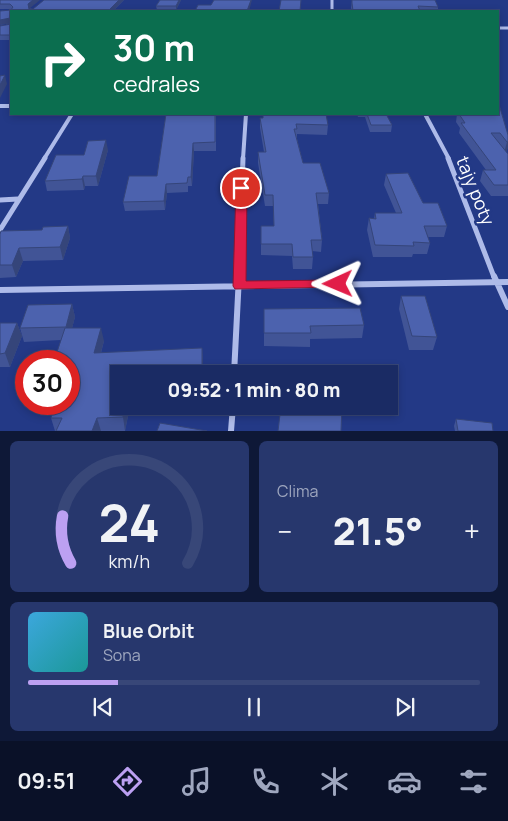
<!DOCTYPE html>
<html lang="es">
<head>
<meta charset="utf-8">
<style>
	:root { --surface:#1a2b64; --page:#27376d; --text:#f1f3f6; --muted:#9fa7bf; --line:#384778; --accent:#bca0f2 }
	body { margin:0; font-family:Manrope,sans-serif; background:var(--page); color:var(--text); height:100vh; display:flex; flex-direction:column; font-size:19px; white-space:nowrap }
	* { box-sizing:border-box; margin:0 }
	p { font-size:16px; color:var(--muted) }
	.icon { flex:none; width:28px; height:28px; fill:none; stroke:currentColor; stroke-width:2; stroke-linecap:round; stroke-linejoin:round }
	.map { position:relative; height:431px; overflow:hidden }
	.details { display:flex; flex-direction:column; gap:10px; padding:10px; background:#0e1837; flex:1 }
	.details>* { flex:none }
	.hud { position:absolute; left:10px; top:10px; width:489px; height:105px; border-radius:0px; box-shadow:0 2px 8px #0003,0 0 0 1px var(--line); background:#0b6e4f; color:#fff; overflow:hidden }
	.speed { position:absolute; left:15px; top:350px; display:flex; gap:10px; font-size:25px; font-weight:700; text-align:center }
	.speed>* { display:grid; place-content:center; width:65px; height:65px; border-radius:50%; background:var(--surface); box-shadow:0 2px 8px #0003,0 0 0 1px var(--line); line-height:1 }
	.speed .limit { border:8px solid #d22; background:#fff; color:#111 }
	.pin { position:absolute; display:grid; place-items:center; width:42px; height:42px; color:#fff; margin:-21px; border:2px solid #fff; border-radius:50%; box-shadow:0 1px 5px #0007 }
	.me { position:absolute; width:55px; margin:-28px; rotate:269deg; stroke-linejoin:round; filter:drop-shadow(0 0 4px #0008) }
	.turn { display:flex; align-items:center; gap:18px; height:105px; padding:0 20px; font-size:22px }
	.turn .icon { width:65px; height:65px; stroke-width:2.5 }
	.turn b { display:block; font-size:35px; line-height:42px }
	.big { font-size:38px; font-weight:800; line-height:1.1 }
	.details .tile { flex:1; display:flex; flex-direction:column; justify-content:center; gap:8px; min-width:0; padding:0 18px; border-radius:8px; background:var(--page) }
	.details .dial { align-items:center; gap:0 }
	.dial svg { height:130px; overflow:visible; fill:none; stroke:var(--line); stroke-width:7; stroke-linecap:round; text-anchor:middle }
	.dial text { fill:var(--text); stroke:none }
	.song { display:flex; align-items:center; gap:15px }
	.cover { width:60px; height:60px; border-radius:8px; background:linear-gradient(135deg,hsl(200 70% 55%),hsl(180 70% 35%)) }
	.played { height:5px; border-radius:2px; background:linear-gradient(90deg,var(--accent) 20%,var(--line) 20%) }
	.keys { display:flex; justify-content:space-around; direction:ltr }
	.heat { display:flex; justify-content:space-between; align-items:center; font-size:28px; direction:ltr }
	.details .tiles { flex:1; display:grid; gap:10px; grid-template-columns:1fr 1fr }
	.tile:last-child { grid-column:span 2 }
	.trip { position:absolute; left:110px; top:365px; width:288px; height:50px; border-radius:0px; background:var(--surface); box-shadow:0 2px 8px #0003,0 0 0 1px var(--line); font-weight:800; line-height:50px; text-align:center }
	.dock { display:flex; height:80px; justify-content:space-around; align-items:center; background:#0a1128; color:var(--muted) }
	.dock .icon { width:35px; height:35px }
	.dock .on { color:var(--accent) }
	.dock b { font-size:22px; color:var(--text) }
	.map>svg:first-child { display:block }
</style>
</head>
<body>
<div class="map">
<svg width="508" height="431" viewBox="0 0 508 431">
	<rect width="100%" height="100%" fill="#233986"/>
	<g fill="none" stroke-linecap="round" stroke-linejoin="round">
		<path stroke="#aebbe9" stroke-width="3" d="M332,0V11
			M498,28H508"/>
		<path stroke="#aebbe9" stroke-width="4" d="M0,106H11
			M425,114L449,159
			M44,159L72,114
			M243,159L246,114"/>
		<path stroke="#aebbe9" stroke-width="5" d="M448,158L494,277
			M0,200L18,199
			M0,230L45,158
			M239,277L243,158"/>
		<path stroke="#aebbe9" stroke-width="6" d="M494,276L508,307
			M0,290L508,282
			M234,374L239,276
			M231,431L233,406"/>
	</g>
	<path fill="#415496" d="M0,0L33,9L124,0L113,11H11V23L0,25L12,9H0Z
		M160,0H181L176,10H157L156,6Z
		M352,0L438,7V11H352L351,8Z
		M11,24V40H0V26Z
		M166,114H216V151H194L192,186H188V192L167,193L165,210L125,211L123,202L157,176Z
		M357,114H386L392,125L391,132H370L365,117H358Z
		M457,114H498L508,135V147L506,152L508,154V196H491L480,181L483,170H486L459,133L460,128L456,122Z
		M260,118L328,125L327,135L297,134V139L303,163L329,193L328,204H318L322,240L321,252L312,251L313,257L312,269H293L292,256L261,255V226H274L273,206H265L258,163V152H264L260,128Z
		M108,150L98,186H85L84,190L47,191L45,181L84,155Z
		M386,174L423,203L447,226L444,237H428L430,243L427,254H413L412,257H373L367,230L369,218L374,219L375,213H396L384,185Z
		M68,226L70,238L63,260L23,261L16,277L0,278V234L42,230Z
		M401,296L437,337L433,350H409L399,309Z
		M72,304L75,317L72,328L104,341L101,353L202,348L203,361L119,374V406H130L125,431H55L51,418L69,361L61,340L24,342L20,328Z
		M264,309L364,325L362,338L310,339V347L264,346Z
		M0,323H17L22,336L10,367H0Z
		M357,406H380L379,414L357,411Z
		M456,419L493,431H455L454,426Z"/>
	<path fill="#35457a" d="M33,0H40L29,9L28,4Z
		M119,0H124L113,11H108Z
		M179,0H181L176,10V6Z
		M251,0H252L249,11H247Z
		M10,18L11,23L0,25V20Z
		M5,75L7,84L0,98V85Z
		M106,140L108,150L98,186L96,176Z
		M507,142H508V147L507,151L504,153Z
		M193,143L194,151L192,186L191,177Z
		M83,176L85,186L84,190L82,179Z
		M166,184L167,193L165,210L164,201Z
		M68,226L70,238L63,260L60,247Z
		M19,248L23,261L16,277L12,265Z
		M72,304L75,317L69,340L66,327Z
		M17,323L22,336L10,367L5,353Z
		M101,328L104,341L97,367L94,353Z
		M202,348L203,361V374H202Z
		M125,406H130L125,431L123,417Z
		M97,418L101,431H92Z"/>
	<path fill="#4c62ae" stroke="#35457a" d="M0,0H33L28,4L29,9H33L44,0H119L108,11H11V19L10,18L0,20V11L11,10L13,7L10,4H0Z
		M160,0H179L176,6H156Z
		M214,0H251L247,11H195L198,5H211Z
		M281,0H301L300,11H279Z
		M352,0H435L438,7L418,6L420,11H353L352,3Z
		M11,24V35H0V26Z
		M5,75L0,85V76Z
		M498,101L508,135V142H507L500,133H491L508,154V185H494L483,170H496L461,123H465L459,114H498Z
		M166,114H215V142L193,143L191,177H188L187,183L166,184L164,201L123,202L129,176H157Z
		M263,114H326L328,125L296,124L297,129H294L303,163H320L329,193H316L322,240H311L313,257H293L292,244H261V226H274L273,195H265L258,152H266L260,118H263Z
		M367,114H386L392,125H371Z
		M106,140L96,176H83L82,179L45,181L56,155H84L88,141Z
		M408,173L423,203H438L447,226H424L430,243L413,242L414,246L375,245L369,218L376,219L375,213H402L386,174Z
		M68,226L60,247L19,248L12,265H0V234L1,231L42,230L43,227Z
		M401,296H425L437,337L412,336Z
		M72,304L66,327L20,328L28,305Z
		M360,308L364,325L310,326L311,333H264V309Z
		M0,323H17L5,353L0,354Z
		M65,328H101L94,353L202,348V374H119V406H125L123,417L97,418L92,431H56L62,418H51L55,404H69V361H54Z
		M281,406H342L341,431H278Z
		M456,419L492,423L493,431H458Z
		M160,423L207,431H157Z"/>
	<path fill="#e11d48" stroke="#92132f" d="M241,185L247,188L246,281L338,280L343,281L345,284L343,287L235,289L233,286L236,188Z"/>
	<g text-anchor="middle" stroke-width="5" stroke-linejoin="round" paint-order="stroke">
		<g font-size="18" fill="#fff" stroke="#233986">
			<text transform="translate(475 191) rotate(68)" y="6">tajy poty</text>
		</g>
	</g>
</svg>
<div class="speed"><div class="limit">30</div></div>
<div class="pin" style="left:241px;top:188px;background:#d93025"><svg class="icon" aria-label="arrive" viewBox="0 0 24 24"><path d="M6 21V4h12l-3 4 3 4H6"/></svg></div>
<svg class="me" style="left:338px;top:284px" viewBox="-20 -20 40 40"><path d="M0-17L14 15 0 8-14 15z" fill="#e11d48" stroke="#fff" stroke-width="4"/></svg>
<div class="trip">09:52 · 1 min · 80 m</div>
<div class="hud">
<div class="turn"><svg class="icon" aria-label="right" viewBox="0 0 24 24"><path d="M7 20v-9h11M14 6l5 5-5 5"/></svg><div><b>30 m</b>cedrales</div></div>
</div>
</div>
<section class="details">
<div class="tiles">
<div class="tile dial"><svg viewBox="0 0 100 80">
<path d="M14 69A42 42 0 1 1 86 69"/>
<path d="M14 69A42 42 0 0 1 9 40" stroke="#bca0f2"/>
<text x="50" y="56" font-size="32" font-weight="700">24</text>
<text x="50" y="72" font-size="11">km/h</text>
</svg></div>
<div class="tile"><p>Clima</p>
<div class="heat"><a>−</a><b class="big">21.5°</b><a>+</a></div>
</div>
<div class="tile">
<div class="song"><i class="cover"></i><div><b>Blue Orbit</b><p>Sona</p></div></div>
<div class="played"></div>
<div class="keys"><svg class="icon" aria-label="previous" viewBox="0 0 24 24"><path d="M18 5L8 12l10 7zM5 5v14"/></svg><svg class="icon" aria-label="pause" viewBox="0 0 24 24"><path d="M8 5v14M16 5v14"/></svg><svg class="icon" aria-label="next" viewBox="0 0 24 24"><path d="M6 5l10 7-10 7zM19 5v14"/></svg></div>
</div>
</div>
</section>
<nav class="dock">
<b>09:51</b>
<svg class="icon on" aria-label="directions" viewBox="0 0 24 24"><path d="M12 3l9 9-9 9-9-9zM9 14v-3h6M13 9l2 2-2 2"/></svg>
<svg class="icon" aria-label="music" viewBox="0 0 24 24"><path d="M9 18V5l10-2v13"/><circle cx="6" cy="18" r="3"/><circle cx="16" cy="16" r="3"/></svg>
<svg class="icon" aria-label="phone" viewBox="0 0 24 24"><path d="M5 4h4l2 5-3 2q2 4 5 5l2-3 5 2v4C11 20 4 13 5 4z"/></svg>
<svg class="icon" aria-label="climate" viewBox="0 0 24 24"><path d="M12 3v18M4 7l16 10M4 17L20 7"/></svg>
<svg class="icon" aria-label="car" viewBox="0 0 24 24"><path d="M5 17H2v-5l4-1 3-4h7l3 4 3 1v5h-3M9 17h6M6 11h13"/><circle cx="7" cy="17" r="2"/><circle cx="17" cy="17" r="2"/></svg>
<svg class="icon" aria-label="filters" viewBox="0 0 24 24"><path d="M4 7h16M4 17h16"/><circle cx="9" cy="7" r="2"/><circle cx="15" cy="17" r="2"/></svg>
</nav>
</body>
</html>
